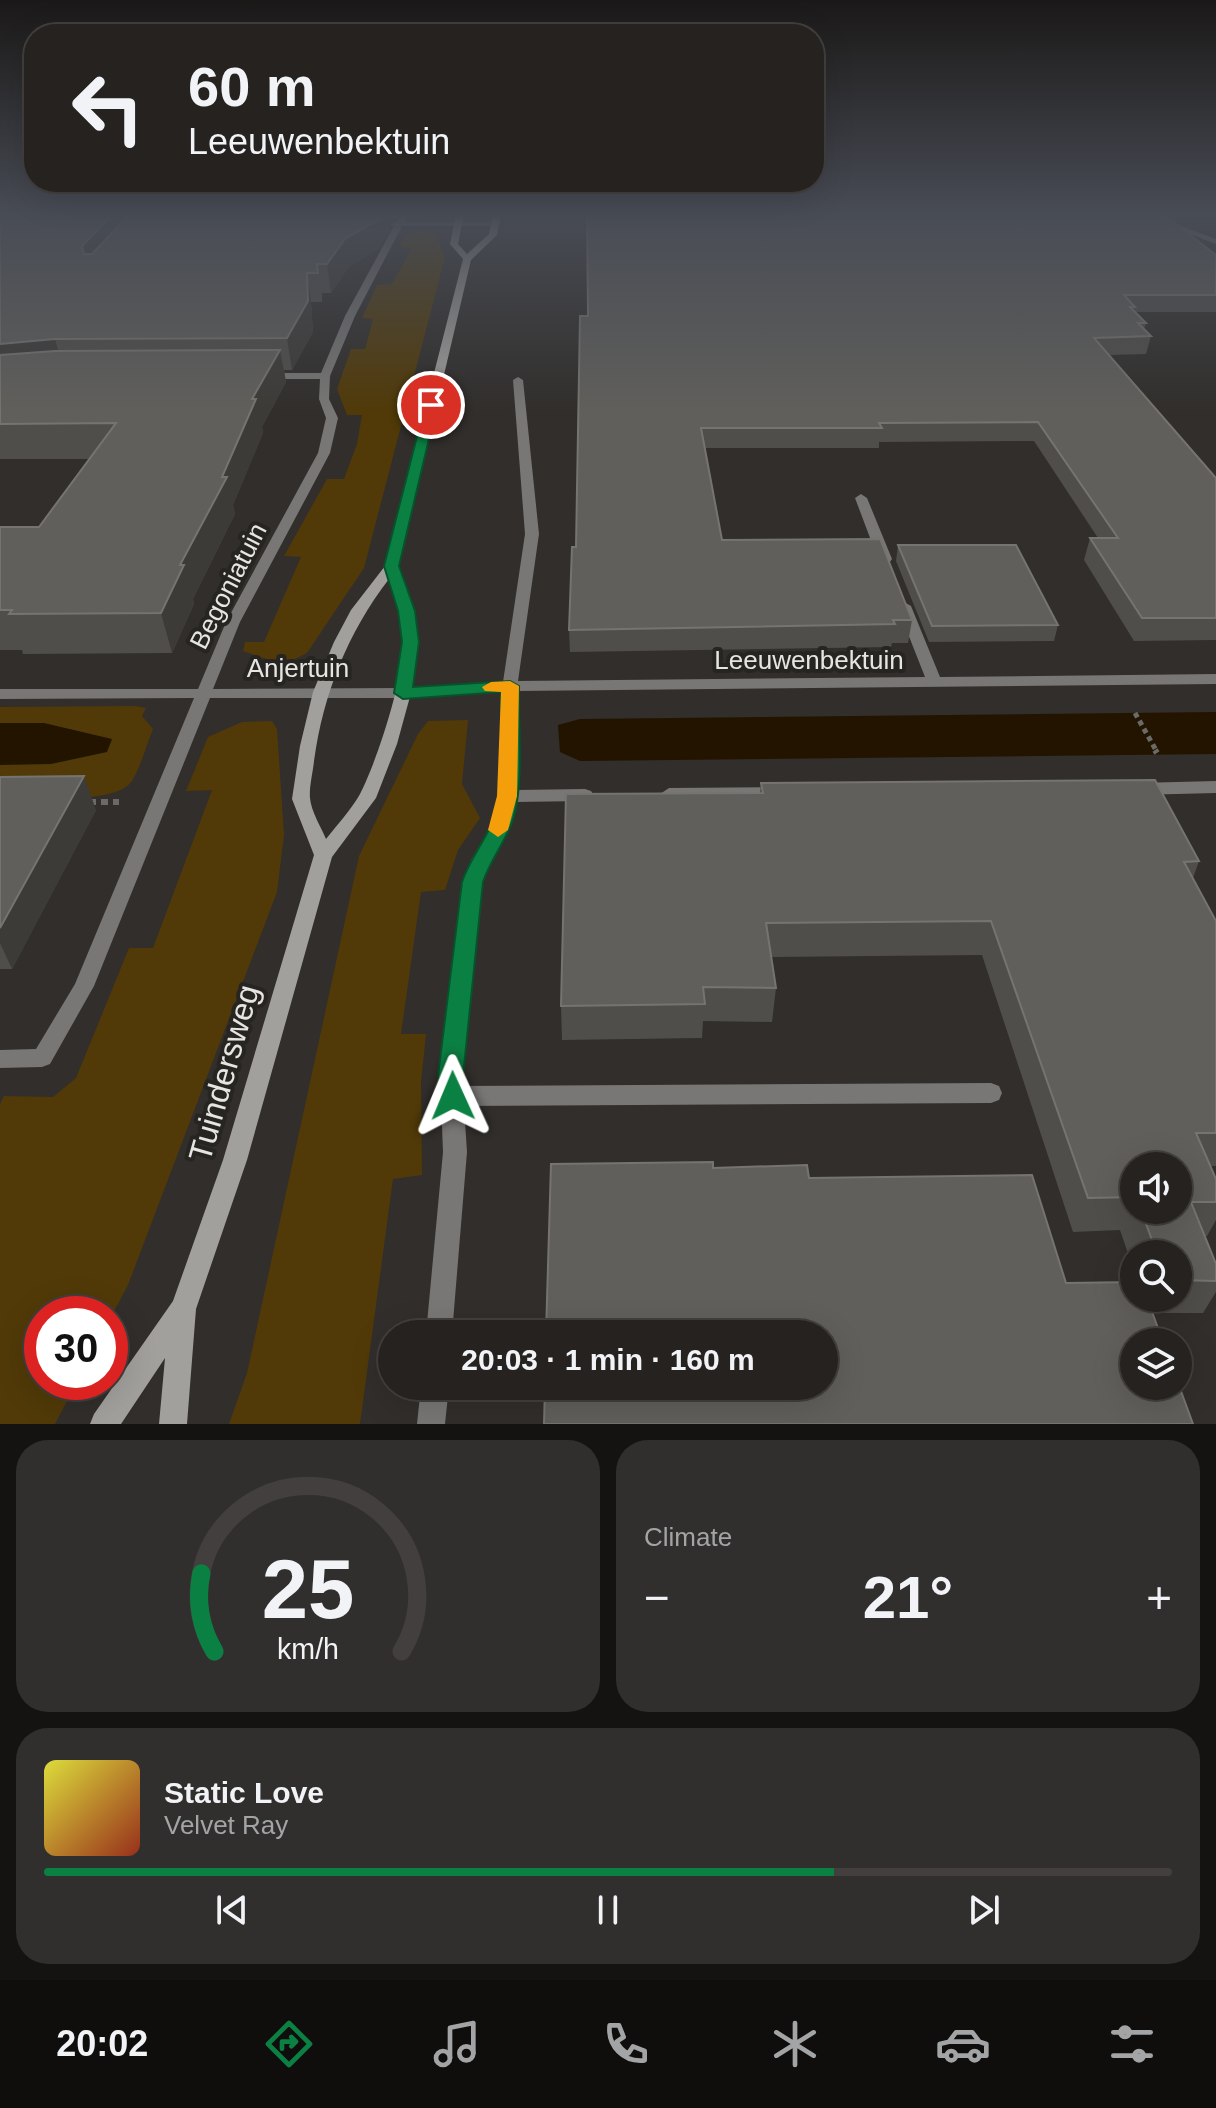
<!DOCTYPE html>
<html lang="en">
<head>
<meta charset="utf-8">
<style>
	:root { --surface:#252220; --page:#312f2d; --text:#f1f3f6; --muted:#a3a4a5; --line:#423f3e; --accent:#0b8043 }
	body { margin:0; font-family:Arial,sans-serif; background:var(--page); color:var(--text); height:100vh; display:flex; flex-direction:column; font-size:30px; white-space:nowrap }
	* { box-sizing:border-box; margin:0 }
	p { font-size:26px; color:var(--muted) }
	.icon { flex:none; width:44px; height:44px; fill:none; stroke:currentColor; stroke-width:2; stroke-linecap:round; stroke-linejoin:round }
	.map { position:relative; height:1424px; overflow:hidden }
	.drawer { display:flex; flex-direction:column; gap:16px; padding:16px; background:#141312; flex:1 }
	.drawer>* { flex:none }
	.banner { position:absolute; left:24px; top:24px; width:800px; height:168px; border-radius:32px; box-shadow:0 8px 32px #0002,0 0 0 2px var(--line); background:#252220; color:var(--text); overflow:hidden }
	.controls { position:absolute; left:1120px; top:1152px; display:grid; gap:16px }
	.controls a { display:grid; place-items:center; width:72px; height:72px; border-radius:50%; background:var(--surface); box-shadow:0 8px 32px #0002,0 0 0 2px var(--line); font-size:40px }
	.speed { position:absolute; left:24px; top:1296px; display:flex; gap:16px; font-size:40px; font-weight:700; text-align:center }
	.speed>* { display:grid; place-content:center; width:104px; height:104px; border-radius:50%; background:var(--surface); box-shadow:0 8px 32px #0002,0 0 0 2px var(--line); line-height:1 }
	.speed .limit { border:12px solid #d22; background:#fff; color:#111 }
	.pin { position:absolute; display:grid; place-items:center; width:68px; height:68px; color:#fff; margin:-34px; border:4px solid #fff; border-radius:50%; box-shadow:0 2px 8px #0007 }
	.me { position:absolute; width:88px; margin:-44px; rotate:359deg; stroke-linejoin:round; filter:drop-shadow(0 0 6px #0008) }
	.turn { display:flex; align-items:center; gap:28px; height:168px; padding:0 32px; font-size:36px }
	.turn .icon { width:104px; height:104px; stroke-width:2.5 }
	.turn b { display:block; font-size:56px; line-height:68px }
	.big { font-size:60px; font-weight:700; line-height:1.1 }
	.drawer .tile { flex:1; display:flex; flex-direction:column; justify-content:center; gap:12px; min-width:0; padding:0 28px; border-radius:32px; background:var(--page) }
	.drawer .dial { align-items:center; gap:0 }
	.dial svg { height:208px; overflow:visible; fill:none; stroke:var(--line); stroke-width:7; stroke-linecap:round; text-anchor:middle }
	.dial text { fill:var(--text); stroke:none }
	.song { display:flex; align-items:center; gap:24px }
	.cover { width:96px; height:96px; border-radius:12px; background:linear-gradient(135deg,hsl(60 70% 55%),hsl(10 70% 35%)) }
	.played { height:8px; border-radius:4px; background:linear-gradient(90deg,var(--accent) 70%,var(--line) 70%) }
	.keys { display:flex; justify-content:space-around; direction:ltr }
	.heat { display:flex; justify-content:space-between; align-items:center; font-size:44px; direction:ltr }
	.drawer .tiles { flex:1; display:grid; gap:16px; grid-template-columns:1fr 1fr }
	.tile:last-child { grid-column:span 2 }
	.trip { position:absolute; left:378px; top:1320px; width:460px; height:80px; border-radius:40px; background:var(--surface); box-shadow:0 8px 32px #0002,0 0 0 2px var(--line); font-weight:700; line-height:80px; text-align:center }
	.tabs { display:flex; height:128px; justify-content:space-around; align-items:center; background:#0f0e0d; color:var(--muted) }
	.tabs .icon { width:56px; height:56px }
	.tabs .on { color:var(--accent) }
	.tabs b { font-size:36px; color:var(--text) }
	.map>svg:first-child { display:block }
</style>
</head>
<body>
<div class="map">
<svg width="1216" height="1424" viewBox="0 0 1216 1424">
	<rect width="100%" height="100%" fill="#312e2b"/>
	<path fill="#513a08" d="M417,231L435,233L445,257L364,568L307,653L289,662L272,661L243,651L245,642H264L301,557L284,556L327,479H344L357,444L362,415H347L337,389L351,349H365L373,319L362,318L377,285L392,284L412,248L399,247L406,234Z
		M135,706L146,708L142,716L153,729C146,746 141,766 132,781C115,806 29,797 0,797V707Z
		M468,720L462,784L480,818L458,850L445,890L421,892L401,1034H426L421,1082L422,1175L393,1179L360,1424H229L247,1373L359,856L418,734L428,721Z
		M272,721L277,729L284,835L277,892L128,1285L110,1319V1314H42V1382H77L55,1424H0V1104L4,1096L53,1097L76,1078L129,948H153L212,790L186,791L208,737L242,722Z"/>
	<path fill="#231400" d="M1216,712V754L580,761L560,752L558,725L580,719Z
		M0,723H44L112,739L107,752L51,764L0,765Z"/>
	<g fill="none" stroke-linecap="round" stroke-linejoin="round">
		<path stroke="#6c6a67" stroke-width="5" stroke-dasharray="5 4" stroke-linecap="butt" d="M1135,713L1157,752"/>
		<path stroke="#6c6a67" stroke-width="6" stroke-dasharray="7 5" stroke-linecap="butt" d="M1155,750L1157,753
			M89,802H119"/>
		<path fill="#787775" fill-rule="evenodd" d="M991,1083L999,1086L1002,1093L999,1100L991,1103L453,1106L445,1103L442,1096L445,1089L453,1086Z"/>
		<path fill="#787775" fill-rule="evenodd" d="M401,214H409L405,222H497L501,224L497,226H402L355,316L330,376L329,399L338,418L330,453L240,622L213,689L403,688L503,682L525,534L513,380L518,377L523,380L539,534L518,681L925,677L897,606L904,602L911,606L940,677L1216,674V684L518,691L516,790L585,789L591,791L594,795L591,799L585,801L515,802C509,831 491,854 482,882L462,1076L467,1152L452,1334H426L443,1152L440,1076L464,882L471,860L492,825L498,796L502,691L403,698H210L94,986L50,1064L42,1067L0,1068V1050L36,1049L75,984L194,698L0,699V689H198L226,622L318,453L326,418L319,399L320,379H263L258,376L263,373H321L345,316L394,226L390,224L397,222Z
			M1138,214H1148L1216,239V244Z
			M861,494L867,498L892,559L890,562L885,563L878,559L855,498Z
			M1216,781V793L1137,795L1128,789L1137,783Z
			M781,787L787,789L790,793L787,797L669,800L660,794L669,788Z
			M421,1386H449L445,1424H417Z"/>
		<path fill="#a2a09d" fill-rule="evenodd" d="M456,214H464L458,244L467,254L489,234L493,214H501L497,235L471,260L399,566L413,611L418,642L411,693L397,744L376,798L332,857L247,1160L196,1309L187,1424H159L165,1358L121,1424H90L94,1414L173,1301L223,1160L314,855L292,799L300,746L313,692L334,642L351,610L385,566L463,259L450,244ZM389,579C395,599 402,619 403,639C405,676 377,761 360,794C351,810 337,825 326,839C321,827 311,811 310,798C309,787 313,772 314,761C323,694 348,632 389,579Z"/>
	</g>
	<path fill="#504e4a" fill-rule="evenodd" d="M0,214H399L395,219H388L389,230L379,248L349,267L331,293H322V302H311L313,332L292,370H284L286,382L262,427L263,433L233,505L235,514L193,599L194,604L172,653L23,654L22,650H0V527H39L90,459H0Z
		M409,214H434L425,219H409Z
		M1216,255V312H1136L1146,323L1144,329L1151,336L1146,354L1109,355L1216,478V640L1134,641L1084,560L1090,538H1098L1034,441L879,442V448H704L722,540L912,620L908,643H892L891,647L570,652L569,630L576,547L588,316Z
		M898,545L1058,625L1054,641L929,642L896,561Z
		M0,777L96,810L12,969H0Z
		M761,783L1199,861L1193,878L1216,921V1166H1211L1216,1179V1220L1207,1236H1205L1216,1264V1292L1203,1313H1152L713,1168L809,1178L1066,1283L1134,1298H1178V1254H1134V1271L1120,1230L1073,1232L982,955L771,957L776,988L772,1022L703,1021L702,1038L562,1040L561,1006L760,793ZM1134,1166L1178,1210H1134Z"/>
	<path fill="#3d3b37" d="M113,214H123L127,231L89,274L82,246Z
		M380,214H387L389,230L379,248L349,267L331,293L327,264L345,239Z
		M425,214H434L425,219Z
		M307,273L311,302L313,332L292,370L287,338Z
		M55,339L64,371L0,377V344Z
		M280,350L286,382L262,427L263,433L233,505L235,514L193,599L194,604L172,653L161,613L180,565L222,477L252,399Z
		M84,776L96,810L12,969L0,943V928Z"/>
	<path fill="#605f5b" stroke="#757470" stroke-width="2" d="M0,214H113L82,246L84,254H92L130,214H380L376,221L345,239L327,264H317L318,273H307L308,301L287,338L55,339L0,344Z
		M587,214H1163L1216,255V295H1124L1135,307H1130L1146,323H1138L1151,336L1094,338L1216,478V618H1142L1090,538H1118L1038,422L879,423L882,428H701L722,540L880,539L912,620H893L895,624L569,630L572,547H576L580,316H588Z
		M280,350L252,399H256L222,477H227L180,565H184L161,613L9,614L12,610H0V527H39L116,423L0,424V355L55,351Z
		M898,545H1016L1058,625L932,626Z
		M84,776L0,928V777Z
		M1155,780L1199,861L1184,862L1216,921V1133H1196L1216,1179V1202H1191L1216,1264V1281L1178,1280V1254H1157L1141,1210H1178V1166H1134V1197L1088,1198L991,921L766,923L776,988L703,987L705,1004L561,1006L566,794L763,793L761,783Z
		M713,1162V1168L807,1165L809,1178L1032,1175L1066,1283L1134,1282V1298H1147L1163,1342H1134V1386H1178V1383L1193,1424H544L545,1386H824V1334H546L551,1164Z"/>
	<linearGradient id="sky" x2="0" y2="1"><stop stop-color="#1b1918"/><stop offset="0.52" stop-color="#484c55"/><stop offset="1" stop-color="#484c55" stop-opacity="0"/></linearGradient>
	<rect width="1216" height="413" fill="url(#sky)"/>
	<path fill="#0b8043" stroke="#07532c" stroke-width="2" d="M431,401L437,405L399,566L415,611L419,642L413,687L510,681L519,686C518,725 525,790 511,825C503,845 490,861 483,882L463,1076L466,1096L462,1104L453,1107L444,1104L438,1076L462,882C469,861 482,845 491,825C505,791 500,730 501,692L403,699L394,693L402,642L398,611L384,566L425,405Z"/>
	<path fill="#f59e0b" d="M510,681L519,686L517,796L508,830L498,837L488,830L497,796L501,692L485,691L482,687L491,682Z"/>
	<g text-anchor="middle" stroke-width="8" stroke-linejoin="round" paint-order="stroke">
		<g font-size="26" fill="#e6e5e2" stroke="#272521">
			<text transform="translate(228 586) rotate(-63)" y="9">Begoniatuin</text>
			<text x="809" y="669">Leeuwenbektuin</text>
			<text x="298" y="677">Anjertuin</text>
		</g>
		<g font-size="32" fill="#e6e5e2" stroke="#272521">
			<text transform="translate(224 1073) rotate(-74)" y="11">Tuindersweg</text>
		</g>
	</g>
</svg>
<div class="controls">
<a><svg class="icon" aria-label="sound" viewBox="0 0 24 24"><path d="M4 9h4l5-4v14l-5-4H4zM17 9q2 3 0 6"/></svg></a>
<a><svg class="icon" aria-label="search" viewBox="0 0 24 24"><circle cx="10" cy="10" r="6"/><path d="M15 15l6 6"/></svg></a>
<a><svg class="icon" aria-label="layers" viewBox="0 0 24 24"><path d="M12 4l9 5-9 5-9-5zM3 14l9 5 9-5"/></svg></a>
</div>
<div class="speed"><div class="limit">30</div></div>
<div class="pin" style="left:431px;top:405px;background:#d93025"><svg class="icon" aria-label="arrive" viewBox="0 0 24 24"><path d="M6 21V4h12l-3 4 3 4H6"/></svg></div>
<svg class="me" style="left:453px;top:1096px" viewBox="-20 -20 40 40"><path d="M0-17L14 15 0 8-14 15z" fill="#0b8043" stroke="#fff" stroke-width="4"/></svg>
<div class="trip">20:03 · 1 min · 160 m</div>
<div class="banner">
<div class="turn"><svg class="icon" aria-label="left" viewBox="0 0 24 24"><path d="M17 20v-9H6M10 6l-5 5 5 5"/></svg><div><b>60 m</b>Leeuwenbektuin</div></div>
</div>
</div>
<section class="drawer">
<div class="tiles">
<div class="tile dial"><svg viewBox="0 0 100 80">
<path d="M14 69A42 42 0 1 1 86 69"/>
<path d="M14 69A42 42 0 0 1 9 39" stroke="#0b8043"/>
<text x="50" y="56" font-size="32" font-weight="700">25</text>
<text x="50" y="72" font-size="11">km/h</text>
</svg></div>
<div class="tile"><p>Climate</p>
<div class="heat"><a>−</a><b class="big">21°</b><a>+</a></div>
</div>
<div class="tile">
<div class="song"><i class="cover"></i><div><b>Static Love</b><p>Velvet Ray</p></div></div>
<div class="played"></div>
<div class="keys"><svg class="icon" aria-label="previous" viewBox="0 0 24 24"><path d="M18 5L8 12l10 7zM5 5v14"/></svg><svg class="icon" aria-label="pause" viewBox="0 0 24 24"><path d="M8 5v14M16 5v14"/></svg><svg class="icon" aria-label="next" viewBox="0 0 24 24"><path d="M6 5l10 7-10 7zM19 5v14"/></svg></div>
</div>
</div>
</section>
<nav class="tabs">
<b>20:02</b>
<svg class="icon on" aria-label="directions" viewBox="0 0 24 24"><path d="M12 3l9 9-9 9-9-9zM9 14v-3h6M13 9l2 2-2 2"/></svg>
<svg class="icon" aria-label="music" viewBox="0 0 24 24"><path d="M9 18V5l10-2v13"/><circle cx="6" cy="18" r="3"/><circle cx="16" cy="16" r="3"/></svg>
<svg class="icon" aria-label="phone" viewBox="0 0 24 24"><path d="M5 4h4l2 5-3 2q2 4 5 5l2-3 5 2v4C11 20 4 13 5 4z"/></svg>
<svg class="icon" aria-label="climate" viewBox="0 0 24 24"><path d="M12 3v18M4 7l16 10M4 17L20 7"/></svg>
<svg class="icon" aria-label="car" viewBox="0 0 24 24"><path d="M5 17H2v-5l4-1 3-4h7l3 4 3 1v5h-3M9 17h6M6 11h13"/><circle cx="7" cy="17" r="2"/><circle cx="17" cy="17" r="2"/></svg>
<svg class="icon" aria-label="filters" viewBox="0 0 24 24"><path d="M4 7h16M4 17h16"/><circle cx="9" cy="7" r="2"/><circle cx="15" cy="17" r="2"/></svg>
</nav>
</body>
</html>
